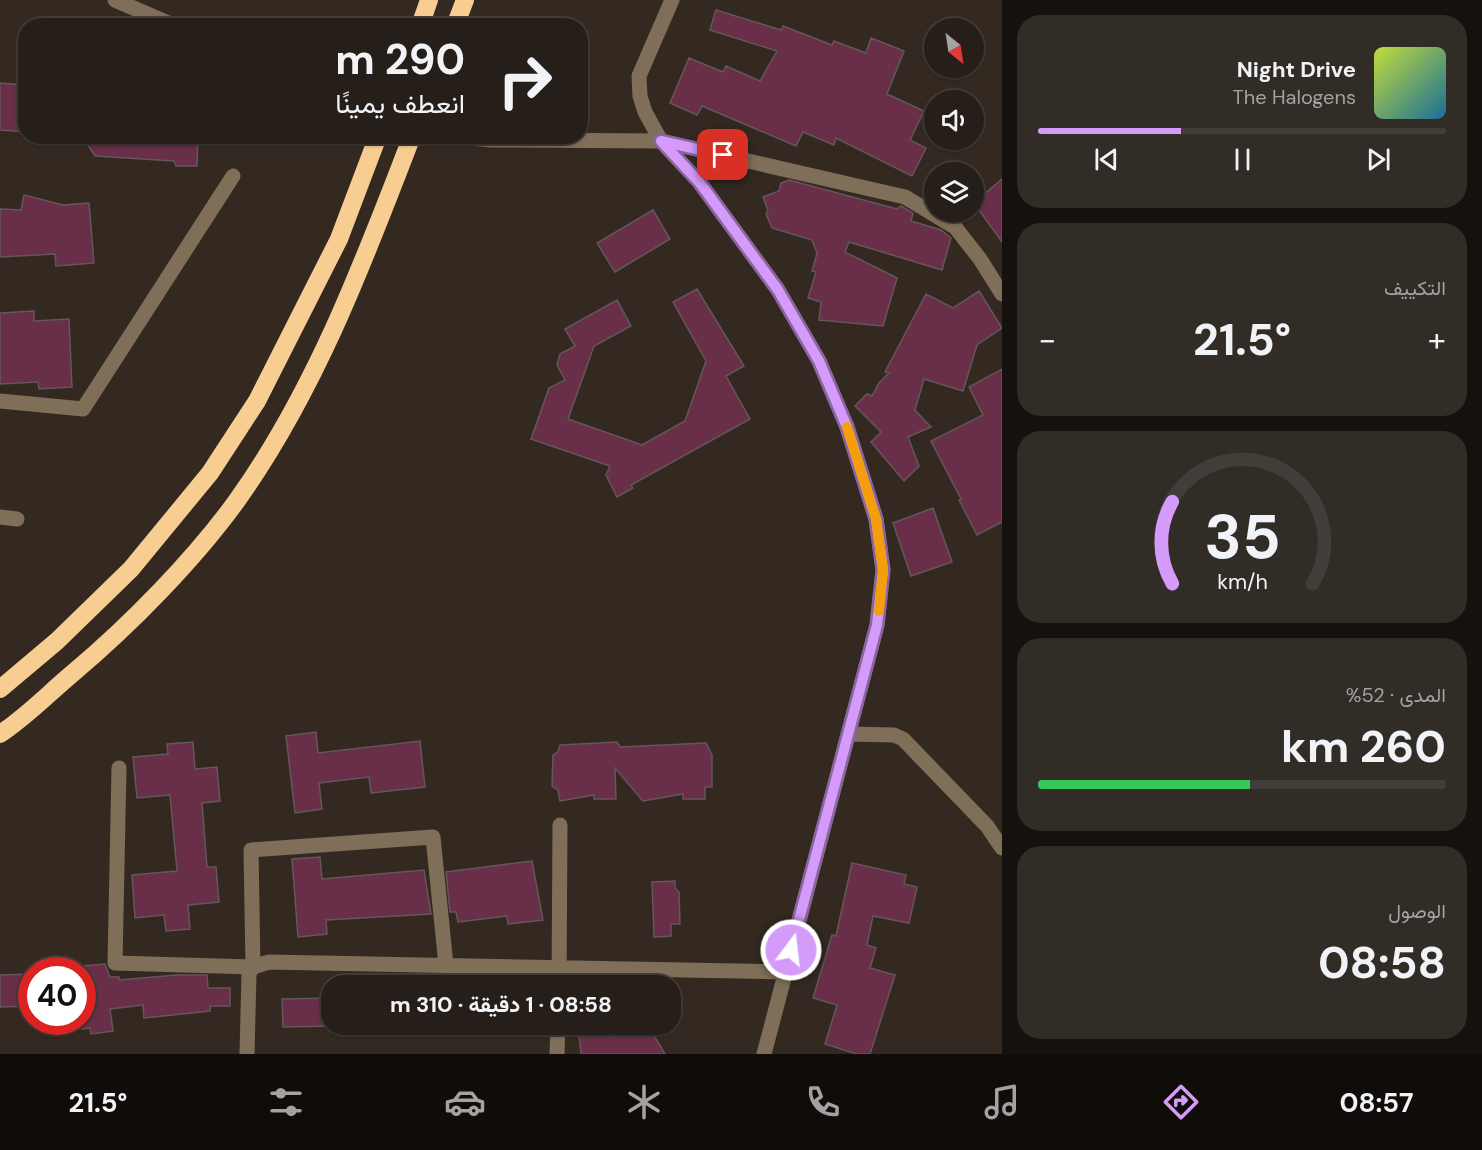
<!DOCTYPE html>
<html lang="ar">
<head>
<meta charset="utf-8">
<style>
	:root { --surface:#261f19; --page:#322c26; --text:#f1f3f6; --muted:#a4a2a2; --line:#423d38; --accent:#d59bfa }
	body { margin:0; font-family:"DM Sans",Vazirmatn,sans-serif; background:var(--page); color:var(--text); direction:rtl; height:100vh; display:flex; flex-direction:column; font-size:22px; white-space:nowrap }
	* { box-sizing:border-box; margin:0 }
	p { font-size:20px; color:var(--muted) }
	.icon { flex:none; width:33px; height:33px; fill:none; stroke:currentColor; stroke-width:2; stroke-linecap:round; stroke-linejoin:round }
	.map { position:relative; flex:1; overflow:hidden; direction:ltr }
	.details { display:flex; flex-direction:column; gap:15px; padding:15px; background:#15110e; width:480px }
	.details>* { flex:none }
	.banner { position:absolute; left:18px; top:18px; width:570px; height:126px; border-radius:24px; box-shadow:0 2px 4px #0004,0 0 0 2px var(--line); direction:rtl; background:#261f19; color:var(--text); overflow:hidden }
	.needle { width:39px; rotate:150deg }
	.tools { position:absolute; left:924px; top:18px; display:grid; gap:12px }
	.tools a { display:grid; place-items:center; width:60px; height:60px; border-radius:50%; background:var(--surface); box-shadow:0 2px 4px #0004,0 0 0 2px var(--line); font-size:30px }
	.speed { position:absolute; left:18px; top:957px; display:flex; gap:12px; font-size:30px; font-weight:700; text-align:center }
	.speed>* { display:grid; place-content:center; width:78px; height:78px; border-radius:50%; background:var(--surface); box-shadow:0 2px 4px #0004,0 0 0 2px var(--line); line-height:1 }
	.speed .limit { border:9px solid #d22; background:#fff; color:#111 }
	.pin { position:absolute; display:grid; place-items:center; width:51px; height:51px; color:#fff; margin:-26px; border-radius:12px; box-shadow:0 3px 9px #0006 }
	.me { position:absolute; width:66px; margin:-33px; rotate:15deg; stroke-linejoin:round; filter:drop-shadow(0 0 4px #0008) }
	.turn { display:flex; align-items:center; gap:21px; height:126px; padding:0 24px; font-size:27px }
	.turn .icon { width:78px; height:78px; stroke-width:2.5 }
	.turn b { display:block; font-size:42px; line-height:51px }
	.big { font-size:45px; font-weight:700; line-height:1.1 }
	.details .widget { flex:1; display:flex; flex-direction:column; justify-content:center; gap:9px; min-width:0; padding:0 21px; border-radius:24px; background:var(--page) }
	.details .dial { align-items:center; gap:0 }
	.dial svg { height:156px; overflow:visible; fill:none; stroke:var(--line); stroke-width:7; stroke-linecap:round; text-anchor:middle }
	.dial text { fill:var(--text); stroke:none }
	.song { display:flex; align-items:center; gap:18px }
	.cover { width:72px; height:72px; border-radius:9px; background:linear-gradient(135deg,hsl(70 70% 55%),hsl(200 70% 35%)) }
	.played { height:6px; border-radius:3px; background:linear-gradient(90deg,var(--accent) 35%,var(--line) 35%) }
	.keys { display:flex; justify-content:space-around; direction:ltr }
	.heat { display:flex; justify-content:space-between; align-items:center; font-size:33px; direction:ltr }
	.charge { height:9px; border-radius:4px; background:linear-gradient(90deg,#34c759 52%,var(--line) 0) }
	.trip { position:absolute; left:321px; top:975px; width:360px; height:60px; border-radius:24px; background:var(--surface); box-shadow:0 2px 4px #0004,0 0 0 2px var(--line); font-weight:700; line-height:60px; text-align:center; direction:rtl }
	.dock { display:flex; height:96px; justify-content:space-around; align-items:center; background:#0f0c0a; color:var(--muted) }
	.dock .icon { width:42px; height:42px }
	.dock .selected { color:var(--accent) }
	.dock b { font-size:27px; color:var(--text) }
	main { display:flex; flex:1; min-height:0 }
	.map>svg:first-child { display:block }
</style>
</head>
<body>
<main>
<section class="details">
<div class="widget">
<div class="song"><i class="cover"></i><div><b>Night Drive</b><p>The Halogens</p></div></div>
<div class="played"></div>
<div class="keys"><svg class="icon" aria-label="previous" viewBox="0 0 24 24"><path d="M18 5L8 12l10 7zM5 5v14"/></svg><svg class="icon" aria-label="pause" viewBox="0 0 24 24"><path d="M8 5v14M16 5v14"/></svg><svg class="icon" aria-label="next" viewBox="0 0 24 24"><path d="M6 5l10 7-10 7zM19 5v14"/></svg></div>
</div>
<div class="widget"><p>التكييف</p>
<div class="heat"><a>−</a><b class="big">21.5°</b><a>+</a></div>
</div>
<div class="widget dial"><svg viewBox="0 0 100 80">
<path d="M14 69A42 42 0 1 1 86 69"/>
<path d="M14 69A42 42 0 0 1 14 27" stroke="#d59bfa"/>
<text x="50" y="56" font-size="32" font-weight="700">35</text>
<text x="50" y="72" font-size="11">km/h</text>
</svg></div>
<div class="widget"><p>المدى · 52%</p><b class="big">260 km</b><div class="charge"></div></div>
<div class="widget"><p>الوصول</p><b class="big">08:58</b></div>
</section>
<div class="map">
<svg width="1002" height="1054" viewBox="0 0 1002 1054">
	<rect width="100%" height="100%" fill="#332921"/>
	<path fill="#692f48" stroke="#65565b" stroke-width="1.5" d="M716,10L781,30L783,26L832,45L834,41L866,53L871,38L904,51L887,94L924,111L910,140L926,148L912,176L836,138L834,145L803,132L796,146L702,106L697,115L670,103L689,58L723,72L726,66L760,81L777,51L710,30Z
		M0,83L26,85V132L0,130Z
		M82,136H198L197,166H176L174,161L95,156Z
		M1002,179V242L974,203Z
		M789,180L897,209L901,206L913,213L911,221L941,230L951,238L942,270L849,242L845,252L897,278L883,326L819,320L821,302L808,298L816,272L812,271L817,253L812,240L772,228L766,214L768,210L763,197L779,191L781,183Z
		M24,195L63,205L89,203L94,263L56,266L55,254L0,257V209L21,210Z
		M653,210L670,239L615,272L597,243Z
		M697,289L744,366L726,376L750,419L631,485L633,488L617,497L606,475L610,466L531,439L549,388L565,380L557,365L560,354L575,346L565,329L617,300L631,326L594,346L568,419L642,445L685,421L706,361L673,302Z
		M979,291L1002,328L977,345L963,391L924,379L915,410L931,427L908,437L919,466L904,481L871,442L881,432L855,406L867,394L872,396L879,383L889,373L885,372L926,294L953,308Z
		M34,311V321L69,319L72,387L39,389L38,382L0,384V313Z
		M1002,369V522L977,535L959,500L961,499L931,441L983,415L969,387Z
		M933,508L952,562L911,576L893,523Z
		M316,732L318,753L420,741L425,787L371,793L369,777L319,783L322,809L295,813L286,736Z
		M193,742L195,769L217,767L220,801L202,803L207,867H216L219,902L188,905L190,929L166,931L164,915L135,918L132,875L177,871L170,795L137,798L133,757L168,754L167,744Z
		M617,742L620,747L706,743L712,755V787H705V799H683V794L643,801L615,768L616,799H594V795L560,801L558,790L552,786L553,755L558,752L560,745Z
		M320,857L322,879L424,870L431,914L326,920L327,934L298,937L292,859Z
		M532,861L543,920L508,924L507,916L458,922L456,912H450L446,872Z
		M852,863L906,875L904,884L917,887L909,923L873,916L867,945L876,948L870,968L895,975L870,1054H857L825,1044L837,1005L813,998L832,935L836,936Z
		M675,881V888L679,892L680,924H671V936L654,937L652,882Z
		M105,964L110,977H119V980L176,975H207L208,988H230V1006H210V1011L144,1018L143,1005L110,1009L113,1031L91,1034L90,1028L82,1029V966Z
		M31,974L32,1006L0,1007V975Z
		M332,998V1026L283,1027L282,999Z
		M640,1029L652,1032L665,1054H581L579,1035L592,1033L611,1037L631,1034Z"/>
	<g fill="none" stroke-linecap="round" stroke-linejoin="round">
		<path stroke="#806f58" stroke-width="15" d="M115,0L175,26
			M672,0L639,76L640,96L645,112L661,141L700,183L778,290L819,361L847,427L876,519L883,570L877,625L764,1054
			M450,136L491,140L661,141L905,197L955,227L980,259L1002,294
			M0,401L83,409L233,176
			M0,517L17,519
			M848,734L894,735L903,739L987,826L1002,848
			M119,768L115,963L253,967L251,850L433,837L446,965
			M559,986L560,825
			M247,1054L249,973L253,967L269,962L785,972
			M557,1054L558,1024"/>
		<path stroke="#f7cd92" stroke-width="18" d="M420,26L429,0
			M455,26L465,0
			M0,689L57,641L131,569L210,473L257,401L339,239L378,136
			M0,734C26,717 49,693 73,673C130,625 195,559 238,499C316,389 364,261 412,136"/>
	</g>
	<g fill="none" stroke-linecap="round" stroke-linejoin="round">
		<g stroke="#8a65a2" stroke-width="15">
			<path id="route" d="M723,155L661,141L700,183L778,290L819,361L847,427L876,519L883,570L877,625L791,950"/>
		</g>
		<use href="#route" stroke="#d59bfa" stroke-width="10"/>
		<path stroke="#f59e0b" stroke-width="10" d="M847,427L876,519L883,570L879,611"/>
	</g>
</svg>
<div class="tools">
<a><svg class="needle" viewBox="-14 -14 28 28"><path d="M0-13l5 13h-10z" fill="#e53935"/><path d="M0 13l5-13h-10z" fill="#a4a2a2"/></svg></a>
<a><svg class="icon" aria-label="sound" viewBox="0 0 24 24"><path d="M4 9h4l5-4v14l-5-4H4zM17 9q2 3 0 6"/></svg></a>
<a><svg class="icon" aria-label="layers" viewBox="0 0 24 24"><path d="M12 4l9 5-9 5-9-5zM3 14l9 5 9-5"/></svg></a>
</div>
<div class="speed"><div class="limit">40</div></div>
<div class="pin" style="left:723px;top:155px;background:#d93025"><svg class="icon" aria-label="arrive" viewBox="0 0 24 24"><path d="M6 21V4h12l-3 4 3 4H6"/></svg></div>
<svg class="me" style="left:791px;top:950px" viewBox="-20 -20 40 40"><circle r="17" fill="#d59bfa" stroke="#fff" stroke-width="3"/><path d="M0-11L8 9 0 5-8 9z" fill="#fff"/></svg>
<div class="trip">08:58 · 1 دقيقة · 310 m</div>
<div class="banner">
<div class="turn"><svg class="icon" aria-label="right" viewBox="0 0 24 24"><path d="M7 20v-9h11M14 6l5 5-5 5"/></svg><div><b>290 m</b>انعطف يمينًا</div></div>
</div>
</div>
</main>
<nav class="dock">
<b>08:57</b>
<svg class="icon selected" aria-label="directions" viewBox="0 0 24 24"><path d="M12 3l9 9-9 9-9-9zM9 14v-3h6M13 9l2 2-2 2"/></svg>
<svg class="icon" aria-label="music" viewBox="0 0 24 24"><path d="M9 18V5l10-2v13"/><circle cx="6" cy="18" r="3"/><circle cx="16" cy="16" r="3"/></svg>
<svg class="icon" aria-label="phone" viewBox="0 0 24 24"><path d="M5 4h4l2 5-3 2q2 4 5 5l2-3 5 2v4C11 20 4 13 5 4z"/></svg>
<svg class="icon" aria-label="climate" viewBox="0 0 24 24"><path d="M12 3v18M4 7l16 10M4 17L20 7"/></svg>
<svg class="icon" aria-label="car" viewBox="0 0 24 24"><path d="M5 17H2v-5l4-1 3-4h7l3 4 3 1v5h-3M9 17h6M6 11h13"/><circle cx="7" cy="17" r="2"/><circle cx="17" cy="17" r="2"/></svg>
<svg class="icon" aria-label="filters" viewBox="0 0 24 24"><path d="M4 7h16M4 17h16"/><circle cx="9" cy="7" r="2"/><circle cx="15" cy="17" r="2"/></svg>
<b>21.5°</b>
</nav>
</body>
</html>
